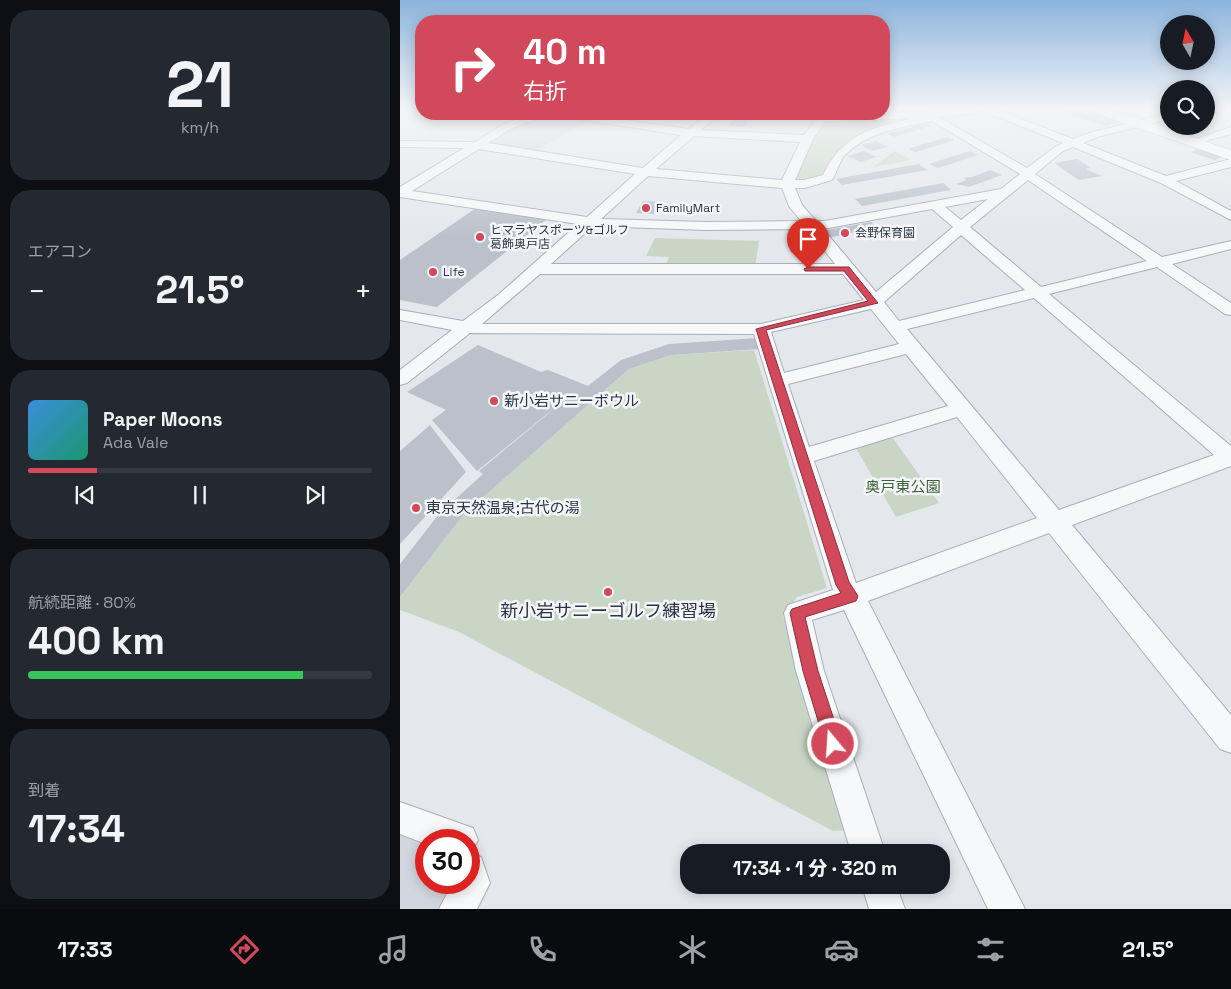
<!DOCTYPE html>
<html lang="ja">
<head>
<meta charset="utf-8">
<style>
	:root { --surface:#171b24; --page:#242831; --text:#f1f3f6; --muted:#9ea1a6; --line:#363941; --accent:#d1495b }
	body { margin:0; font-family:"Space Grotesk","Noto Sans JP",sans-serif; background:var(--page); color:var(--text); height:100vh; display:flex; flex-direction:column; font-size:19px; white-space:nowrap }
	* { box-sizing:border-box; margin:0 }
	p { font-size:16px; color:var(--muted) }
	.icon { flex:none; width:28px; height:28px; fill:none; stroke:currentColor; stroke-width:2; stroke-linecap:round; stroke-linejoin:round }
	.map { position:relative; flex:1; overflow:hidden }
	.side { display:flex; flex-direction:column; gap:10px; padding:10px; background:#0d0f14; width:400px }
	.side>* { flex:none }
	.top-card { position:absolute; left:15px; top:15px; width:475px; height:105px; border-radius:20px; box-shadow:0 2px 12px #0003; background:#d1495b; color:#fff; overflow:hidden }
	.needle { width:32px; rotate:351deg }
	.controls { position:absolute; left:760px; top:15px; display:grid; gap:10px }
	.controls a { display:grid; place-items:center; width:55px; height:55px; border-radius:50%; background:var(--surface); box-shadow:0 2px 12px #0003; font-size:25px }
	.speed { position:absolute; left:15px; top:829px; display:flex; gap:10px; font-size:25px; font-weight:700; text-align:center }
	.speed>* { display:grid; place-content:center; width:65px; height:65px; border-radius:50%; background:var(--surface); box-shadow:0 2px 12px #0003; line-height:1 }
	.speed .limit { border:8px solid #d22; background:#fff; color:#111 }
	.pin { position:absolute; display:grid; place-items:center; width:42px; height:42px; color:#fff; margin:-51px -21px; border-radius:50% 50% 50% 0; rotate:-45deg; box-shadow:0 0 5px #0007 }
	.pin .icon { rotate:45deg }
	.me { position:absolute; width:55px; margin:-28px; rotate:342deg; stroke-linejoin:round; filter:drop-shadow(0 0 4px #0008) }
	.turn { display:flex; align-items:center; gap:18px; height:105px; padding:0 25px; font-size:22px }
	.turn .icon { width:65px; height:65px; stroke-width:2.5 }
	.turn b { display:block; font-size:35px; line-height:42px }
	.big { font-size:38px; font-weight:800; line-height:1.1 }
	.side .widget { flex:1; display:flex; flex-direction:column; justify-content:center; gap:8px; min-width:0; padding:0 18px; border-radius:20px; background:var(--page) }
	.side .dial { align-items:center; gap:0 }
	.dial b { font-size:65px; line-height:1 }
	.song { display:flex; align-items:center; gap:15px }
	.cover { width:60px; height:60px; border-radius:8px; background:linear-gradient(135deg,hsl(210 70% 55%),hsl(160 70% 35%)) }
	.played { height:5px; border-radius:2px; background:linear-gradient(90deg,var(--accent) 20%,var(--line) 20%) }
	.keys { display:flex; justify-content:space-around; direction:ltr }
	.heat { display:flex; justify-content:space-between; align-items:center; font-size:28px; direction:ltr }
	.charge { height:8px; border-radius:4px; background:linear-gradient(90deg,#34c759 80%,var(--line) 0) }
	.trip { position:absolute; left:280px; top:844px; width:270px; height:50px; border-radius:20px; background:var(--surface); box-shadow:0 2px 12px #0003; font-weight:800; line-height:50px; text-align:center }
	.tab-bar { display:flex; height:80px; justify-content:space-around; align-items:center; background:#090b0e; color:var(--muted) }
	.tab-bar .icon { width:35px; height:35px }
	.tab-bar .current { color:var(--accent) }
	.tab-bar b { font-size:22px; color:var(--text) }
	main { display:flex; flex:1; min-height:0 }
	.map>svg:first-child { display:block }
</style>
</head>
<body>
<main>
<section class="side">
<div class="widget dial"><b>21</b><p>km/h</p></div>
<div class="widget"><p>エアコン</p>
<div class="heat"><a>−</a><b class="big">21.5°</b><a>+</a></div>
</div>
<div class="widget">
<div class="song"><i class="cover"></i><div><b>Paper Moons</b><p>Ada Vale</p></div></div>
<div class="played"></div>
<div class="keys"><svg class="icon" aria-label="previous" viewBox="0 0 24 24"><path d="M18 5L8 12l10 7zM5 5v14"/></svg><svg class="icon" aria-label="pause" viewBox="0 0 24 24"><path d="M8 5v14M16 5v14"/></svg><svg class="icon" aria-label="next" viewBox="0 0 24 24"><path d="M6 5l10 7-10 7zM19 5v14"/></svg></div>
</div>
<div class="widget"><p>航続距離 · 80%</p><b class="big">400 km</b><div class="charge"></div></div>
<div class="widget"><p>到着</p><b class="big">17:34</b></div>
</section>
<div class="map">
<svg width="831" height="909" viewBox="0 0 831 909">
	<rect width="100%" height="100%" fill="#e4e7ec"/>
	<path fill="#d2d6de" d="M152,114L190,119L138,150L92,143L114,127Z
		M0,827L26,840V882H62L47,909H0Z"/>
	<path fill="#c9d6c5" d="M521,117C495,126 462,131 441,148C426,161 432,175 409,180C403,181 400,182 394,180L413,140L427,121Z
		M495,151L510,159L508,161L473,167Z
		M255,238L359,241L355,267H265L269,257L246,256Z
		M354,350L427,588L397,597L383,616L449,830L433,831L59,632L0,610V597L64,514L229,369L271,355Z
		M490,434L539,503L496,517L454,445Z"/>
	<path fill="#bbc0ca" d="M672,110H687L720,121L706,126L663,113Z
		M333,120L348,121L344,127L328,126Z
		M526,123L532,126L494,137L487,134Z
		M547,137L555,140L516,152L508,149Z
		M476,141L488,147L473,151L461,145Z
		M798,149L822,157L815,160L790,152Z
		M464,151L477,157L460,162L448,156Z
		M570,151L578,155L538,168L529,164Z
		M677,159L691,168L685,169L702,176L679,180L654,163Z
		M519,164L527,170L442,185L436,179Z
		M590,170L602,175L569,187L556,184L567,180L563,178L572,177Z
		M543,183L551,190L462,206L455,199Z
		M243,201L260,202L254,214L236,213Z
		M76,208L147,219L37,307L0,300V260Z
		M471,222L477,228L427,238L421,231Z
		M358,338L360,349L271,355L229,369L64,514L0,597V564L39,514L83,474L79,471L179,388L77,471L32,420L46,410L7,392L78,345L141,372L148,370L188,386L221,360L269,344Z
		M30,425L66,472L0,544V451Z"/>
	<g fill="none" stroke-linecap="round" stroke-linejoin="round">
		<g stroke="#a9aeb7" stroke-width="2">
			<path id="minor" d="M544,110H598L673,139L689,133L769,113V119L697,137L683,143L766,176L831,159V167L776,181L831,211V220L761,183L673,147L663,151L635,174L762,257L831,241V249L772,264L831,303V315L825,314L757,267L649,294L831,446V466L672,525L831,715V753L820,749L649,533L468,601L625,909H588L444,610L412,620L424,671L485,852H451L396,671L384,613L388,605L433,590L354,334L70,333L7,383L0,385V370L52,330L0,320V310L63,321L98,295L178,224L0,197V187L64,148L0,147V141L75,142L104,124L133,114H147L146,116L112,128L88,143L243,168L281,135L164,117L159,114H183L289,129L308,114H319L301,130L404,135L420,114H484ZM584,110L585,112L663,143L655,147L627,168L539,117L579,113ZM516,118C475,126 442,134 423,175L404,180H395L413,139L425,121ZM532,121L620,174L601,189L425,221H416L402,205L395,188H405L432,180C437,172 439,162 445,155C467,132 503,127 532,121ZM294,136L400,142L382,180L256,169ZM79,149L235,174L187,217L12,191ZM248,176L382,188L389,206L401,221L306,222L201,219ZM628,180L747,261L641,287L570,227ZM588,199L561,220L545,207ZM532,209L553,227L476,292L423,229ZM193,226L306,230L408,229L435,264H151ZM561,235L625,290L499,321L484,302ZM140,274H443L464,300L361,324H82ZM634,298L814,455L659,510L507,329ZM471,309L499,344L384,373L371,332ZM506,354L548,406L409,447L388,384ZM557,417L637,518L456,583L414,461Z
				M831,127V134L802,142L796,139Z
				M0,802L73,828L78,840L71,853L81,857L90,883L77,909H39L53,882H69V840H26V844L0,834Z
				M462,885H496L505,909H469Z"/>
		</g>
		<g stroke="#a3abb8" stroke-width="1">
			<path id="major" d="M693,110H713L831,150V160L695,113Z"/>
		</g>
		<use href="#minor" fill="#f7f8fa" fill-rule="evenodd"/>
		<use href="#major" fill="#fff" fill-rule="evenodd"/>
	</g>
	<linearGradient id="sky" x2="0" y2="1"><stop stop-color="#8bb4dd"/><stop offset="0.46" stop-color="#f3f4f6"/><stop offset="1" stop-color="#f3f4f6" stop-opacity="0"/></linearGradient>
	<rect width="831" height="237" fill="url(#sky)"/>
	<path fill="#d1495b" stroke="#882f3b" d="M408,267H449L478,303L366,330L449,582L458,596L456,601L405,617L418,671L442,744L439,750L433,752L428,750L425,744L403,671L390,613L392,609L441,593L436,585L356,329L468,301L444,271H405L404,269Z"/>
	<g fill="#d1495b" stroke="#f4f6f9" stroke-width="2">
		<circle cx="246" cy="208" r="5"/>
		<circle cx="445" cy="233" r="5"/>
		<circle cx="80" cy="237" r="5"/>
		<circle cx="33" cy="272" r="5"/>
		<circle cx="94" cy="401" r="5"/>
		<circle cx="16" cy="508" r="5"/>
		<circle cx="208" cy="592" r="5"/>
	</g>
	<g text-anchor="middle" stroke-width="5" stroke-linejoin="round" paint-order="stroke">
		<g font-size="12" fill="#2b3445" stroke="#f4f6f9" text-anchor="start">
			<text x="256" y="212">FamilyMart</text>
			<text x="90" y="234">ヒマラヤスポーツ&amp;ゴルフ<tspan x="90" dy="14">葛飾奥戸店</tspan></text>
			<text x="455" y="237">会野保育園</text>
			<text x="43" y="276">Life</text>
		</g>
		<g font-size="15" fill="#2b3445" stroke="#f4f6f9" text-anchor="start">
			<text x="104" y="406">新小岩サニーボウル</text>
			<text x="26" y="513">東京天然温泉;古代の湯</text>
		</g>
		<g font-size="15" fill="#3f6138" stroke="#f4f6f9">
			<text x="503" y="492">奥戸東公園</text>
		</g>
		<g font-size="18" fill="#2b3445" stroke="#f4f6f9">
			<text x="208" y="617">新小岩サニーゴルフ練習場</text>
		</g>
	</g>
</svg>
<div class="controls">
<a><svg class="needle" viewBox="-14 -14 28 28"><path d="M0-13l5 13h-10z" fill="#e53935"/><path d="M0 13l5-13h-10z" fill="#9ea1a6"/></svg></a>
<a><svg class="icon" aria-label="search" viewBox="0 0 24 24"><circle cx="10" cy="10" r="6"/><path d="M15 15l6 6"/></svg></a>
</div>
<div class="speed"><div class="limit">30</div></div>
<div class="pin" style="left:408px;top:269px;background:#d93025"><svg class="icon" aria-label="arrive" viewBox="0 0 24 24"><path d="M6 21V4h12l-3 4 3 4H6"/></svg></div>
<svg class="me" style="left:433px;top:744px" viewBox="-20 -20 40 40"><circle r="17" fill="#d1495b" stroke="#fff" stroke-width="3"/><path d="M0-11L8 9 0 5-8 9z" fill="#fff"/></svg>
<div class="trip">17:34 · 1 分 · 320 m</div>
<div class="top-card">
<div class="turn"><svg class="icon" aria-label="right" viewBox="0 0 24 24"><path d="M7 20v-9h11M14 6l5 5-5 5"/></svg><div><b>40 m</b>右折</div></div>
</div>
</div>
</main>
<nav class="tab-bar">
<b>17:33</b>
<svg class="icon current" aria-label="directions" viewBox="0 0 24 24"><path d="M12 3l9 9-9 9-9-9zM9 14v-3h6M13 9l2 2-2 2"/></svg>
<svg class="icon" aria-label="music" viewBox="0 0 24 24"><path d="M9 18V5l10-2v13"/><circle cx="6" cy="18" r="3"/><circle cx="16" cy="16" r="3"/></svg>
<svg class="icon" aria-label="phone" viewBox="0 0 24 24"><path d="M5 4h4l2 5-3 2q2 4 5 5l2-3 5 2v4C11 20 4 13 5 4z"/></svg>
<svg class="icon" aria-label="climate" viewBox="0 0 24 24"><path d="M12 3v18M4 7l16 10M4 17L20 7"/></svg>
<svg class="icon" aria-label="car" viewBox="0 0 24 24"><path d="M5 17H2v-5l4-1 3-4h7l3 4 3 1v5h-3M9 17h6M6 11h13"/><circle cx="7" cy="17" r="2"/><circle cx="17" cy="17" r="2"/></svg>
<svg class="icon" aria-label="filters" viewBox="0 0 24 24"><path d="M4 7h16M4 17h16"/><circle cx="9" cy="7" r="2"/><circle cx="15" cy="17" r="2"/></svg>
<b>21.5°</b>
</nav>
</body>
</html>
